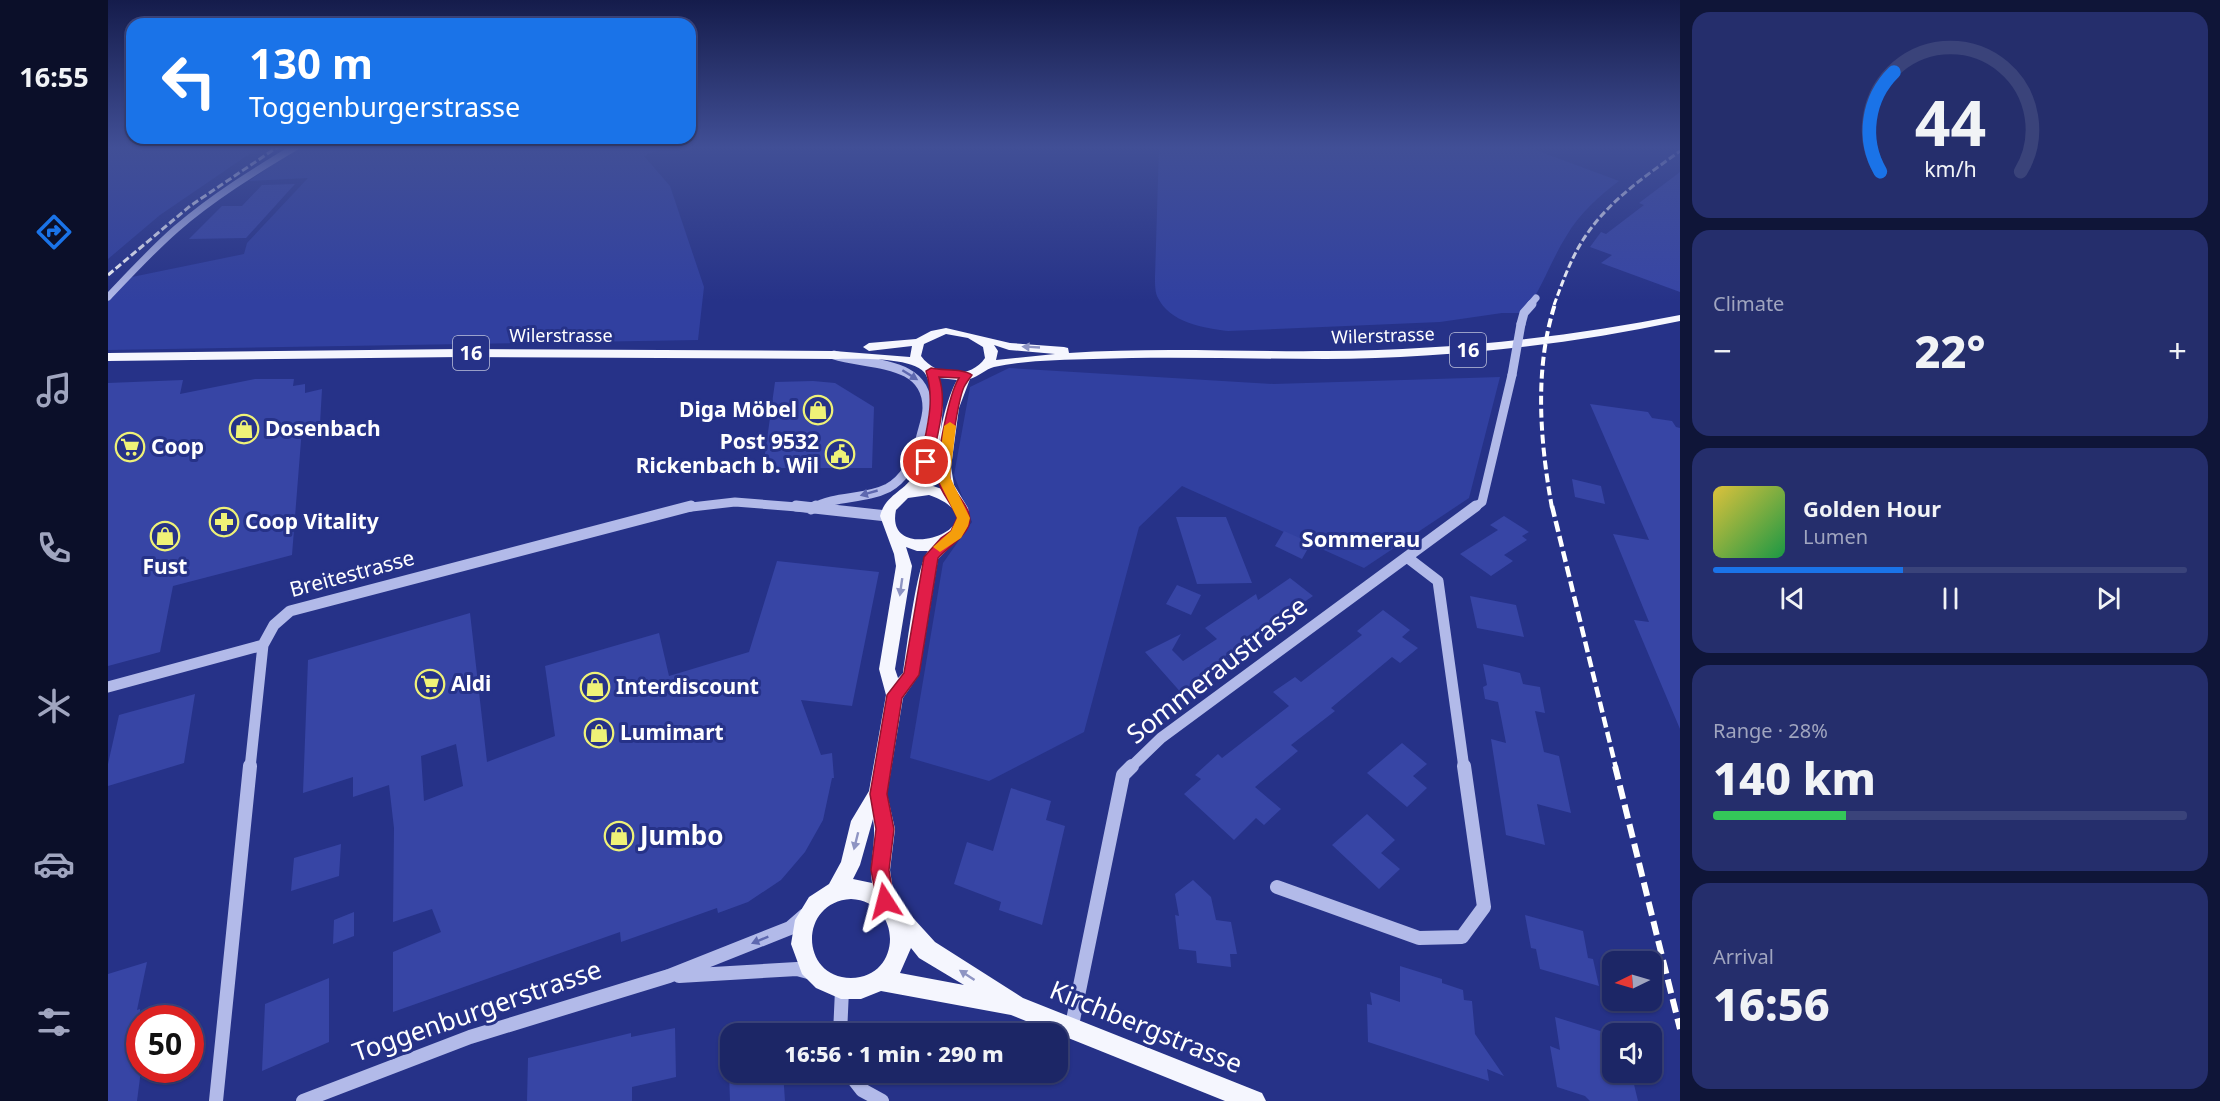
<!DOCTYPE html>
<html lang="en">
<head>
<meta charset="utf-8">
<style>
	:root { --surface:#1c2666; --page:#252e6c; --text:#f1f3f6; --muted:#a0a5bf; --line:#3a437a; --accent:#1a73e8 }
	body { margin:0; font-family:"Noto Sans",sans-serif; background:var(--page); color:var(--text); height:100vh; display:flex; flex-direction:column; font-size:22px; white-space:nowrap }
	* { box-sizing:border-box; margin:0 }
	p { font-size:20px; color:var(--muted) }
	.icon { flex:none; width:33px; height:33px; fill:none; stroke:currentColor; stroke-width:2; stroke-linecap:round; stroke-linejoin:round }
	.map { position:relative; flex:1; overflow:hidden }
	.panel { display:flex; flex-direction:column; gap:12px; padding:12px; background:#0f1538; width:540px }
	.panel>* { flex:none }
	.guide { position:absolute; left:18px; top:18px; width:570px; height:126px; border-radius:18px; box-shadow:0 2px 4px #0004,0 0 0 2px var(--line); background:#1a73e8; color:#fff; overflow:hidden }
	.needle { width:39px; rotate:265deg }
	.tools { position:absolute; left:1494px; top:951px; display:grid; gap:12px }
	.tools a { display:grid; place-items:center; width:60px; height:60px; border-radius:12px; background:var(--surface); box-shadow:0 2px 4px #0004,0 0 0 2px var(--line); font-size:30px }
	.speed { position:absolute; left:18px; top:1005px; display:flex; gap:12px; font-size:30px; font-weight:700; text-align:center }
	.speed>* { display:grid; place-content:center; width:78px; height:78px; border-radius:50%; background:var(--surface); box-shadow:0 2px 4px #0004,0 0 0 2px var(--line); line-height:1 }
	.speed .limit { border:9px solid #d22; background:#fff; color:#111 }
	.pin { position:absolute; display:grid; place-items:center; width:51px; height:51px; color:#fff; margin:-26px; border:3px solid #fff; border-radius:50%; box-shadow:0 2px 6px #0007 }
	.me { position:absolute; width:66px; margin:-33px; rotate:351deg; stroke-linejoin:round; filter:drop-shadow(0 0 4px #0008) }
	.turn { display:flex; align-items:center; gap:21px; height:126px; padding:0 24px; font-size:27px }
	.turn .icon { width:78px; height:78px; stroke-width:2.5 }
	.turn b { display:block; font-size:42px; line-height:51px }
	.big { font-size:45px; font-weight:800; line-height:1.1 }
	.panel .tile { flex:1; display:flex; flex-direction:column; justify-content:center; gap:9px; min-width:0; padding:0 21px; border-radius:18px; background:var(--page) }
	.panel .dial { align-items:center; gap:0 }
	.dial svg { height:156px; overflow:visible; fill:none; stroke:var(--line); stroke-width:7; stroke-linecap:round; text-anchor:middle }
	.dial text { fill:var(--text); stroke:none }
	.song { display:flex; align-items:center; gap:18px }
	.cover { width:72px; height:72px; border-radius:9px; background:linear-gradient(135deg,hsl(50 70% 55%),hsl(140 70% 35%)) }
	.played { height:6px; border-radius:3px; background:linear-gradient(90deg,var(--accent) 40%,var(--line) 40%) }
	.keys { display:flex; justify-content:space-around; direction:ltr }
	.heat { display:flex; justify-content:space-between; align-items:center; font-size:33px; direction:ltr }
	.charge { height:9px; border-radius:4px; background:linear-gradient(90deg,#34c759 28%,var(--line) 0) }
	.trip { position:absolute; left:612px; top:1023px; width:348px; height:60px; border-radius:18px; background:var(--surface); box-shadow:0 2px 4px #0004,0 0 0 2px var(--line); font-weight:800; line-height:60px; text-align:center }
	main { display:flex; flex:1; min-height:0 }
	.menu { display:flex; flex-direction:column; width:108px; justify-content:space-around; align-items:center; background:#0b0f29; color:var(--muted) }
	.menu .icon { width:42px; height:42px }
	.menu .on { color:var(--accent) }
	.menu b { font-size:27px; color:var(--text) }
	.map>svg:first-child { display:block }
</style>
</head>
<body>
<main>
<nav class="menu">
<b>16:55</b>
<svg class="icon on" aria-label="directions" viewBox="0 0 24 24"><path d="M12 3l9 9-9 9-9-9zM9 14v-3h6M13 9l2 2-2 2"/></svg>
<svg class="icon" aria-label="music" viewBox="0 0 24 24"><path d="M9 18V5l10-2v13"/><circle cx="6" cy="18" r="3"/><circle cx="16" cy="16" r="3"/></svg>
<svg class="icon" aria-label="phone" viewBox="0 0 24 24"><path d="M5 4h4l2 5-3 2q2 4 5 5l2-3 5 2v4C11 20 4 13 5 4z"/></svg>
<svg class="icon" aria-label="climate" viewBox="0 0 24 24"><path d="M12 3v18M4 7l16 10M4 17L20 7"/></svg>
<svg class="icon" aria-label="car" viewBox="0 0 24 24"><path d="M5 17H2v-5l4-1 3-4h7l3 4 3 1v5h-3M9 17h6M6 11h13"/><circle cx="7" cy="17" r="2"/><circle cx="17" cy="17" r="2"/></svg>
<svg class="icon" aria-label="filters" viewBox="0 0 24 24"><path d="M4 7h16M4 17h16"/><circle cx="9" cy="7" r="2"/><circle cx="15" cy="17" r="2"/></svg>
</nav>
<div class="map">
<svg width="1572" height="1101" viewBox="0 0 1572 1101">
	<rect width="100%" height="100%" fill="#263288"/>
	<path fill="#3140a0" d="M0,146H153L52,215L0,259Z
		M191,146H560L536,156L562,186L596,287L590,340L0,350V297L19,278L136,254L139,243L200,178L141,181Z
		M1051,146H1417L1511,181C1492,195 1471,214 1459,235C1443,260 1434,289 1416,313H1394L1332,322L1120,331C1096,328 1061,323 1049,296C1047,291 1047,283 1047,277Z
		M901,368L1166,384L1392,377L1361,498L1256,568L1074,486L1031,527L976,732L881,781L802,758L835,563L864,522L846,475L862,387Z"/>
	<path fill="#3745a5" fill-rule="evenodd" d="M1572,172V292L1493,263L1504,255L1482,247L1493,232L1498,234L1536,205L1531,203Z
		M187,184L138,238L81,239L114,206H134L154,185Z
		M147,379H186L185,386L197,384V393L214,389L212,424L194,428L184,555L65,586L52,652L0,666V383L75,380L72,394Z
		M705,381L727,383L766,407L764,468H655L667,382Z
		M1482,404L1540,412L1544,418L1564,421L1568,427L1572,428V729L1526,620L1541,622L1505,534L1541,540Z
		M1464,479L1493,486L1497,504L1467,497Z
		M1396,516L1421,532L1414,536L1419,540L1396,555L1405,561L1383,576L1352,554L1390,530L1382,525Z
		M1068,517H1118L1144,583L1089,584Z
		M1176,531L1203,543L1194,559L1167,546Z
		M669,561L771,572L744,706L693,700L713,755L724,753L726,778H724L715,820L697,852L673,880L640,902L610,913L609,908L513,942L512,932L285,1012V952L333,932L324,909L285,922L286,828L281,785L245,797V777L195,793L200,660L362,613L379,762L447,736L437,666L551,633L561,676L641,652ZM348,744L355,786L316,801L313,756Z
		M1182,578L1205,596L1117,656L1121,659L1092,679L1097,685L1076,696L1037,652L1073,634L1064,650L1075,661L1109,639L1097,628L1148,594L1150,600Z
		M1069,585L1093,595L1083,615L1058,604Z
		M1362,596L1408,605L1416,637L1369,628Z
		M1275,610L1302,630L1294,637L1310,648L1292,663L1284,657L1223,708L1227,711L1183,745L1190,751L1147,787L1173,809L1156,825L1148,818L1126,840L1076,794L1093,779L1087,775L1110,754L1114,758L1181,706L1165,692L1187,677L1193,682L1254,635L1249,631Z
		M1375,664L1412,673L1415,684L1432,687L1437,713L1427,711L1436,752L1451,756L1463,813L1429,804L1437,845L1398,835L1383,739L1398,743L1390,702L1377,699L1375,687L1379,685Z
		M87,694L76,763L0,786V764L11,715Z
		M1294,743L1319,764L1305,776L1319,788L1299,807L1259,773Z
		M903,788L943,801L938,820L957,826L934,925L891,910L893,902L846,884L859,842L885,851Z
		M1259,814L1287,840L1273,853L1292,869L1271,889L1224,845Z
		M233,844L231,876L183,891L186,858Z
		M1085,880L1103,897L1108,920L1123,922L1129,954H1122L1123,967L1089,963L1088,951L1071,949L1067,915L1071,916L1067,894Z
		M246,912V936L225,944L226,920Z
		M1417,915L1475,931L1480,958L1485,959L1491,986L1432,969L1428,949L1423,948Z
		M39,962L29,1010L32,1009V1070H33L29,1101H0V974Z
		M1292,966L1334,979V983L1355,990L1356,1000L1364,1001L1367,1034L1396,1076L1379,1069L1381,1081L1260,1042L1259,1004L1264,1005L1262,992L1292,1002Z
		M221,978V1042L154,1071L157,1004Z
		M1447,1017L1502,1034L1504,1047V1072H1523L1530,1101H1482L1477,1096L1449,1087L1442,1046L1452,1050Z
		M567,1028L568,1077L524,1087V1101H419L420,1058L523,1033V1037Z
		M621,1072H675L677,1101H622Z"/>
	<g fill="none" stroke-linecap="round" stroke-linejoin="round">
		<path stroke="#b2bae9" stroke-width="7" d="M0,297C22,274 44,250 68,229C105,197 147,171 189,146
			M1422,305L1428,298"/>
		<path stroke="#b2bae9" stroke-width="9" d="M1413,324L1416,313L1424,304
			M575,508L627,502L702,508
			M705,508C728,495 756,500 780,488C798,478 807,458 812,440C814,430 819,418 819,408C819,359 760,366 726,355
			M1366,508L1374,502L1404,375"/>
		<path stroke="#b2bae9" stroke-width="11" d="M688,506L779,516
			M703,509L708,506
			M1300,558L1330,581L1356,768
			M0,687L155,645
			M142,768L155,645L166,625L182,611L583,506
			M1022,768L1053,738L1368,506"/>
		<path stroke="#b2bae9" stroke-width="14" d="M1169,887L1311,938L1354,937L1376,907L1356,766
			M571,976L689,969L704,973
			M963,1030L1015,775L1024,766
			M732,1034L734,990
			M740,1072L754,1090L774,1101
			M108,1101L142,766
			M195,1101L362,1037L561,976L682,928L697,915"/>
		<path fill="#f5f6fe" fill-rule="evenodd" d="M1572,315V321C1455,346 1336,358 1217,359C1140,359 1062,356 985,359C953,360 918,360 886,367C878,369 871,376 862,379L851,408L843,467L846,485L860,508L862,519L855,534L830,559L811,675L795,698L779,794L787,829L782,870L786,897L827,942L915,998L1154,1093L1158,1101H1117L903,1015L773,991L753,999H733L708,988L694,974L683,944L687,920L701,897L721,884L733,862L743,821L761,791L778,695L771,669L788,566L786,554L772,516C777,495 797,491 807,474C815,462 816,439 819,425C822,409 826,391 818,375C808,356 746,359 726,359L353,357L0,361V353L353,349L726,351L802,357L804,346L761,351L755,347L761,343L808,339L823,331L838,328L902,343L956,347L960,348L961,353C1047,347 1134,352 1220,351C1339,350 1456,338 1572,315ZM838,334L860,338L875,347L877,358C862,380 828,377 813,356L816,344ZM886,345L901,350L947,354L888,360L890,351ZM831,378L849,380C835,405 823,463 834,489L822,485H813C831,467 840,402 831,378ZM821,495C902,524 775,570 788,510L800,498ZM798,547L809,551H820C808,567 799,648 795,673L790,678L787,669L804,566ZM765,819C769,840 761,862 764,883L745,879L752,865ZM743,899C796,902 794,978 743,978C692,978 690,902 743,899ZM803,948L811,958L856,985L792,973Z"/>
		<path stroke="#fff" stroke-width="3" stroke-dasharray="7 3" stroke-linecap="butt" d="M0,275L82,206L171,146
			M1446,305C1455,281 1464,255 1479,234C1502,200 1539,175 1572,151"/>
		<path stroke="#fff" stroke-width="4" stroke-dasharray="9 4" stroke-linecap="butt" d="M1444,508C1432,441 1426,369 1447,304"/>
		<path stroke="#fff" stroke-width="4.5" stroke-dasharray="11 4.5" stroke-linecap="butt" d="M1444,506L1508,768"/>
		<path stroke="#fff" stroke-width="6" stroke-dasharray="14 6" stroke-linecap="butt" d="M1507,766L1572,1029"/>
		<path stroke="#b2bae9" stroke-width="9" d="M1404,375L1413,324"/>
	</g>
	<defs><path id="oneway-solid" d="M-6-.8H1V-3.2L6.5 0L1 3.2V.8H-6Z" transform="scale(1.5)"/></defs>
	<g fill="#8e94c3">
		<use href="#oneway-solid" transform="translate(923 347) rotate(-177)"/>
		<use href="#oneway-solid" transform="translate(793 587) rotate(98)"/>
		<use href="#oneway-solid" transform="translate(748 841) rotate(104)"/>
		<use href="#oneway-solid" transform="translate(859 975) rotate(-147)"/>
	</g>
	<g fill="#5e68af">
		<use href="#oneway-solid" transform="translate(802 375) rotate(32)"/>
		<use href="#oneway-solid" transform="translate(761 493) rotate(164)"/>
		<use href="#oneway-solid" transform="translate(652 940) rotate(158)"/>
	</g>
	<linearGradient id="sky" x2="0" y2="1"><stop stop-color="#151c4b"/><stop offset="0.49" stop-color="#414f96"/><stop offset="1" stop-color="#414f96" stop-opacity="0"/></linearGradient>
	<rect width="1572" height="301" fill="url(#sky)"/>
	<path fill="#e11d48" stroke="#92132f" stroke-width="1.5" d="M823,368C835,371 855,368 864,375C861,379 858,383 856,387C850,400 840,465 842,479C845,495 866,507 861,525C856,538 839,548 830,558L811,675L794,698L779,794L786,829L781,870L786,901L783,907L777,910L770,907L763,870L768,829L762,794L779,695L796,673L816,557L833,538L843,531L849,518C845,504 833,494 830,480C827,463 841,393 851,378L831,377C840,404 829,434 824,462L818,466L812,462C818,430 828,403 818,371Z"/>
	<path fill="#f59e0b" d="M842,422L848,426L842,477L862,518L860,526L853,538L832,552L825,547L843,531L849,518L829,477L836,426Z"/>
	<defs>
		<g id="shop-ring" transform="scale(1.5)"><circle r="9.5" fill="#263288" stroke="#eff277" stroke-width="1.5"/><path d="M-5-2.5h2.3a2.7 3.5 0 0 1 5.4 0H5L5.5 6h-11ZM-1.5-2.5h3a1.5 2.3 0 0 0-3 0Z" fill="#eff277"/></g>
		<g id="supermarket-ring" transform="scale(1.5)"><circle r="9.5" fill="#263288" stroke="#eff277" stroke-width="1.5"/><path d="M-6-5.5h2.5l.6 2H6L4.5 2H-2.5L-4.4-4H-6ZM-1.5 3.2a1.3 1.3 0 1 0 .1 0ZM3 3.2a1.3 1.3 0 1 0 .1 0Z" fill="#eff277"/></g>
		<g id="civic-ring" transform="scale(1.5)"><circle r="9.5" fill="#263288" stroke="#eff277" stroke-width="1.5"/><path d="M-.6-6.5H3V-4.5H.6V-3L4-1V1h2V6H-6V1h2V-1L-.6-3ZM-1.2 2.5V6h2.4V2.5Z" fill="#eff277"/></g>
		<g id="pharmacy-ring" transform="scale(1.5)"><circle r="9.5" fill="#263288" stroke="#eff277" stroke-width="1.5"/><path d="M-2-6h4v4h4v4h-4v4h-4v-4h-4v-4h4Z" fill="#eff277"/></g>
	</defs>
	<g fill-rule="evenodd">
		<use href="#shop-ring" x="710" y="410"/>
		<use href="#shop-ring" x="136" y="429"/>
		<use href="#supermarket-ring" x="22" y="447"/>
		<use href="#civic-ring" x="732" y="454"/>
		<use href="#pharmacy-ring" x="116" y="522"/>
		<use href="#shop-ring" x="57" y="536"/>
		<use href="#supermarket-ring" x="322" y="684"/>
		<use href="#shop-ring" x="487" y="687"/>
		<use href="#shop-ring" x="491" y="733"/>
		<use href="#shop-ring" x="511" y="836"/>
	</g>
	<g text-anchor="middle" stroke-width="6" stroke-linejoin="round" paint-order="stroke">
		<g font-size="18" fill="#fff" stroke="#263288">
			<text x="453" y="342">Wilerstrasse</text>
			<text transform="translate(1275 336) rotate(-2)" y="6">Wilerstrasse</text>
		</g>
		<g fill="#263288" stroke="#bec2db" stroke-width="1.5">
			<rect x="1342" y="333" width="36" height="34" rx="4.5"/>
			<rect x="345" y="336" width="36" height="34" rx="4.5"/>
		</g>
		<g font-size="20" font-weight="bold" fill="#fff">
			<text x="1360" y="357">16</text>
			<text x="363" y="360">16</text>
		</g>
		<g font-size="21" font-weight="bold" fill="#fff" stroke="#263288" text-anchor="start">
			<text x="689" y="417" text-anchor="end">Diga Möbel</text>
			<text x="157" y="436">Dosenbach</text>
			<text x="711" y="449" text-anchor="end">Post 9532<tspan x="711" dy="24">Rickenbach b. Wil</tspan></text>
			<text x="43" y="454">Coop</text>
			<text x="137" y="529">Coop Vitality</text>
			<text x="57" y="574" text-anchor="middle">Fust</text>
			<text x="343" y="691">Aldi</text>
			<text x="508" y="694">Interdiscount</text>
			<text x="512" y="740">Lumimart</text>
		</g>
		<g font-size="21" fill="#fff" stroke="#263288">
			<text transform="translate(244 574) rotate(-15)" y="7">Breitestrasse</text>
		</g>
		<g font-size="22" font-weight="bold" fill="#fff" stroke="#263288">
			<text x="1253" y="547">Sommerau</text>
		</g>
		<g font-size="26" fill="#fff" stroke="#263288">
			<text transform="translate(1109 670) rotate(-38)" y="9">Sommeraustrasse</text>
			<text transform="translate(369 1011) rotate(-19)" y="9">Toggenburgerstrasse</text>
			<text transform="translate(1038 1027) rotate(22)" y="9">Kirchbergstrasse</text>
		</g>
		<g font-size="26" font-weight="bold" fill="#fff" stroke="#263288" text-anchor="start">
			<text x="532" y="845">Jumbo</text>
		</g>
	</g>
</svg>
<div class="tools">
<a><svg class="needle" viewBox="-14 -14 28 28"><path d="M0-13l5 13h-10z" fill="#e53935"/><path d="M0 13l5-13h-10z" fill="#a0a5bf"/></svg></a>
<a><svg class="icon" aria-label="sound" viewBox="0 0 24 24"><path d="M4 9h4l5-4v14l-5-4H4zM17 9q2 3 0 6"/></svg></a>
</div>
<div class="speed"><div class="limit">50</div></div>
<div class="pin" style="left:818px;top:462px;background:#d93025"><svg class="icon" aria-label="arrive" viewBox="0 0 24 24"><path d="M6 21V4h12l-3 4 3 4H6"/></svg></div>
<svg class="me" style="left:777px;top:901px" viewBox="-20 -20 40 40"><path d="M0-17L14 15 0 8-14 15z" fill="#e11d48" stroke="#fff" stroke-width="4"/></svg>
<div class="trip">16:56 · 1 min · 290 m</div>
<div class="guide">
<div class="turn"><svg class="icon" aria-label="left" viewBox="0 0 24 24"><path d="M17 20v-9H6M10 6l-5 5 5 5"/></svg><div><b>130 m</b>Toggenburgerstrasse</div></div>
</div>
</div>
<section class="panel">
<div class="tile dial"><svg viewBox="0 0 100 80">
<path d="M14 69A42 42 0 1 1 86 69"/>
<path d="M14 69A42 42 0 0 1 21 18" stroke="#1a73e8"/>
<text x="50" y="56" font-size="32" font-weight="700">44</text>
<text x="50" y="72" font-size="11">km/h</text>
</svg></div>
<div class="tile"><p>Climate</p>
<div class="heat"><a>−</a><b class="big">22°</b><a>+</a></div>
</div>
<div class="tile">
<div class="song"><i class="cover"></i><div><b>Golden Hour</b><p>Lumen</p></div></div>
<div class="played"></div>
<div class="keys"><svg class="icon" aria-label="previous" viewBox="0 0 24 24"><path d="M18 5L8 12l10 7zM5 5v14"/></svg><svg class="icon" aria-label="pause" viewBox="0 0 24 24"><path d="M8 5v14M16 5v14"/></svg><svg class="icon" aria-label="next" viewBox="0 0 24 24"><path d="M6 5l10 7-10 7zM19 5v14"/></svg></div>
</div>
<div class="tile"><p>Range · 28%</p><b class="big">140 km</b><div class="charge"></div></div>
<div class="tile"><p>Arrival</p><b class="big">16:56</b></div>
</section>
</main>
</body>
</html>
